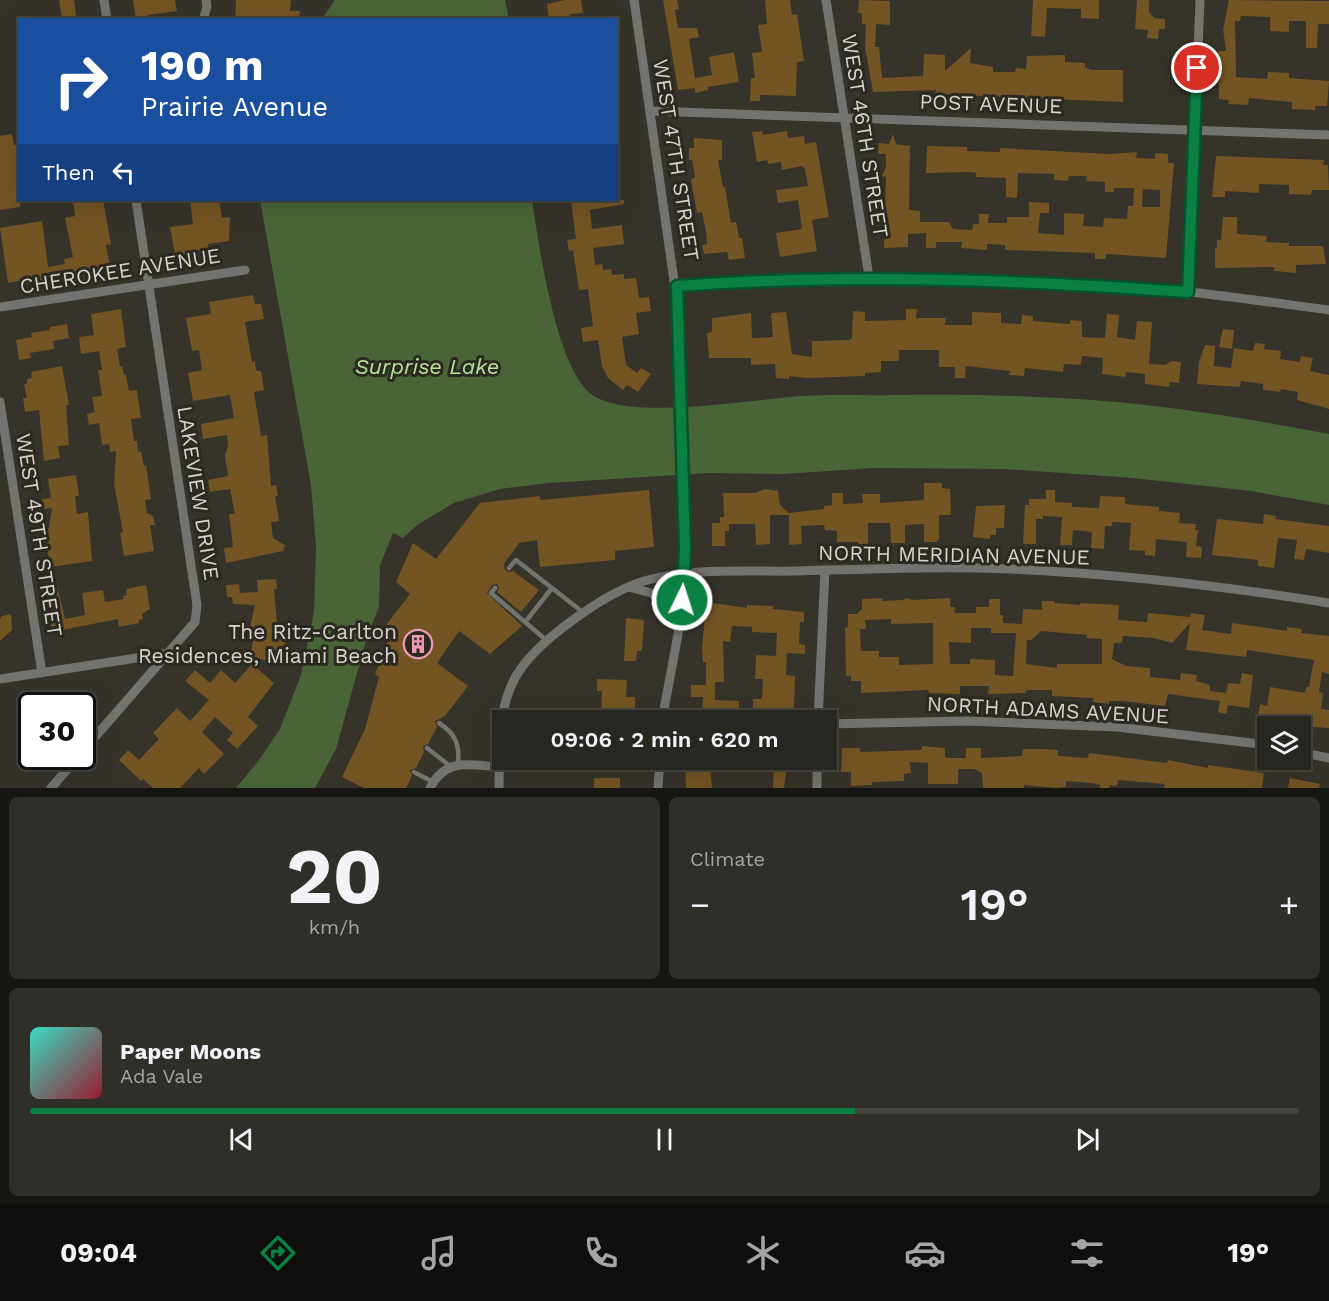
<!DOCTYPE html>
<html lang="en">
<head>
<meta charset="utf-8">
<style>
	:root { --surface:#282620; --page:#302e29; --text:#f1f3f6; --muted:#a5a5a5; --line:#44433e; --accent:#0b8043 }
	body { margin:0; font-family:"Work Sans",sans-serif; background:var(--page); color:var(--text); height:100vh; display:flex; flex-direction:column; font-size:22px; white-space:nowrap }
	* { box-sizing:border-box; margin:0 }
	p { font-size:20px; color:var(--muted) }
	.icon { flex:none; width:33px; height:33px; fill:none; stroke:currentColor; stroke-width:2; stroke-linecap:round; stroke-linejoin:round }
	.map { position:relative; height:788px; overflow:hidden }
	.side { display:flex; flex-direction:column; gap:9px; padding:9px; background:#161512; flex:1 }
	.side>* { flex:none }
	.hud { position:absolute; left:18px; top:18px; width:600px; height:183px; border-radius:0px; box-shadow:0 6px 24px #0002,0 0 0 2px var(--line); background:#1a4fa0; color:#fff; overflow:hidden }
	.fabs { position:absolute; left:1257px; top:716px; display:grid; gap:12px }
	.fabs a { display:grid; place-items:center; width:54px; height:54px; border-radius:0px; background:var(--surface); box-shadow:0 6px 24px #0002,0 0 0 2px var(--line); font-size:30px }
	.speed { position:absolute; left:18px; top:692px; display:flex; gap:12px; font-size:30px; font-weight:700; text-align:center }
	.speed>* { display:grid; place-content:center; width:78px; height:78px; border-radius:50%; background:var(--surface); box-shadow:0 6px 24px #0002,0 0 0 2px var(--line); line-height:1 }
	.speed .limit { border:3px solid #111; border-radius:9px; background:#fff; color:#111 }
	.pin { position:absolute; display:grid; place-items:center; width:51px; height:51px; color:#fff; margin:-26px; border:3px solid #fff; border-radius:50%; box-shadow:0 2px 6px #0007 }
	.me { position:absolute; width:66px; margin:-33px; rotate:4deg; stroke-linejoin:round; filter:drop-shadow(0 0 4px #0008) }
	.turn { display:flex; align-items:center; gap:21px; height:126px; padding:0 24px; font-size:27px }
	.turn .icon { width:78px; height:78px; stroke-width:2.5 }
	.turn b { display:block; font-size:42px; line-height:51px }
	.then { display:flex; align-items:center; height:57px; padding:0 24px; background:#0003; gap:12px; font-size:22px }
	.big { font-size:45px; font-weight:600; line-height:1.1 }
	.side .widget { flex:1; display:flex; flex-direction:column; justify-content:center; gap:9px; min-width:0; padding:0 21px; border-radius:9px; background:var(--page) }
	.side .dial { align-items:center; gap:0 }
	.dial b { font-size:78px; line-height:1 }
	.song { display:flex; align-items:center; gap:18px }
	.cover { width:72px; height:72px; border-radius:9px; background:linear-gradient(135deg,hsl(170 70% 55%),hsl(350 70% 35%)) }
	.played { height:6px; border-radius:3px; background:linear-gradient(90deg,var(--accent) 65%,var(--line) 65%) }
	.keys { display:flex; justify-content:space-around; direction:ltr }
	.heat { display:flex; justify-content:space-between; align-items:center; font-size:33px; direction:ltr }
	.side .tiles { flex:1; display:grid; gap:9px; grid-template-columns:1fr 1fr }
	.widget:last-child { grid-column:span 2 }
	.trip { position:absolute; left:492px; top:710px; width:345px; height:60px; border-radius:0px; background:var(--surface); box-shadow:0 6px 24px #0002,0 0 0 2px var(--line); font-weight:600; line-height:60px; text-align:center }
	.tab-bar { display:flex; height:96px; justify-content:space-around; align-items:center; background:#100f0d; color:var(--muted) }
	.tab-bar .icon { width:42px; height:42px }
	.tab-bar .current { color:var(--accent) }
	.tab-bar b { font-size:27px; color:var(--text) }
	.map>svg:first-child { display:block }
</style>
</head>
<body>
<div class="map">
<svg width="1329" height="788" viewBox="0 0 1329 788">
	<rect width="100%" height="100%" fill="#35332a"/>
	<path fill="#496436" d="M335,0H505L509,19H322Z
		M260,200H532C539,244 556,372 594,396C633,421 755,399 802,396C832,394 862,396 893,395C980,394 1067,396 1155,406C1213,413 1271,423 1329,434V505L1251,491L1133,478L1004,469L873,468L784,474L708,473L549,483L500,489L454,503L417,525L403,538L393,533L380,565L379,607L366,641L336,749L315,788H236L259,760L280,729L301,675L314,612L316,547L311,485Z"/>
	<path fill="#735423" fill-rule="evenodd" d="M59,0H74L76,16L62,19Z
		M133,0H175L177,11L148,15L149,20H136Z
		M236,0H291L290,11H300L299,20H235Z
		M565,0H581L583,13L570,14L571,20H549L547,4Z
		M663,0H677L679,9L675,10L678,28H697L699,37L689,39L695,78L712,75L709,57L734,52L739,82L708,87V90L695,93V88L678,90Z
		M765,0H790L792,15L797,14L804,61L797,62L796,96L760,95V101H750L751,78H755L752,53L762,52L758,25L767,24Z
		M859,0L890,1V25L876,24L875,47H879L882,78L923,76L924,54L945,55V71L971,48L970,63L993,67V72H1015L1016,68L1026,69L1027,56L1065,55V62L1085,63V67L1092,70H1123V102L935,94L936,90L873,92L865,47L866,24H862V13H858Z
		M1033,0H1099V19L1081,18V9L1047,8L1045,37L1031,36Z
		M1137,0H1149V12L1154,18L1165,19V29H1159L1158,39L1147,38L1148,30L1135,29Z
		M1229,0L1329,1V24H1318L1317,48H1306V21H1289V32L1270,31V17L1241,16L1240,21H1235L1236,77L1267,79L1268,72L1289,73V78L1329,81L1327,106H1315V110L1292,109V102L1249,98L1248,105L1228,104L1229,100L1219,99L1218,51H1226L1223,29Z
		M762,131L763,135L787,131L788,138L804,136L805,144L816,142L829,217L812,220L817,251L780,257L776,233L802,229L798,200L778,203L776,190L808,186L805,169L802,166L782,170L781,162L768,164L767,160L757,162L752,132Z
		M12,134L14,145L20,144V207L0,210V136Z
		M893,134L896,144L910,146L909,210L920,211V222H949L953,229L972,230L973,224H979V214H989L988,223H1007V217H1029V202L1049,203V213H1040L1038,233L1064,235V213L1084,214L1083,226L1103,227L1104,218L1127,219L1128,206H1133L1134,188H1114V192H1105V182L1086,181L1087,176H1069L1068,181L1054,180V174L1018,173L1017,198L1006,197V178L976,177V173L970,172L926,173L927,146L967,147V151L1000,152V148L1108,154L1137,152L1136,158L1155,159V153L1168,154V163H1174L1166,258L1106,254V259H1095V253L1005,250V245L987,244V250L961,248L962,242H936V248H926V233L908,234V247L884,248L886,177L882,176L886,167V154H878L879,143L889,144ZM1143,189L1160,190V207H1142Z
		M694,138L722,140V160H718L723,187H725L731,223L736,222L739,238H742L745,258L729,260L727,252L704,254L702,245L707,244L706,232L702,212L697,213L691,180L695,177L692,160H689V148H694Z
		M1216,156L1324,160L1323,165H1328L1329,190H1312L1311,195L1289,194V185L1259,184V193L1225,191V197H1212Z
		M73,200H103L111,244L106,245L110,267L76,272L77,275L67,277L66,274L42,278L43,281L19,285V281L8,283L0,228L42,221L48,267L65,264L64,259L73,257L65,218L75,216Z
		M190,200H219L222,218L230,217L229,241L208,244L209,249L192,251L193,257L176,260L170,227L193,224Z
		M571,200H624V204L590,210L592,229L622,225L624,244L593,248L595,265L602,264L603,270L611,269L612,275L624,274V279L636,278L639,298L649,297L651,311L636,313L639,334L622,337L626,365L637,373L641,368L651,374L638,392L627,385L623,390L608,378L602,366L598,340L583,342L581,328L593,326L588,289L579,290L573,250L569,251L567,240L576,239Z
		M1223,217H1237V234L1267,236L1266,242L1289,243V246H1323L1326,264L1296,265V273L1274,271V267L1215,268V248H1217V240H1221Z
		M253,295L255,304H261L264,319L245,322L252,362L255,361L256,371H261L264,390L254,392L261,436L267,435L271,486L276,485L278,496H275L279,521L271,522L273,538L285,545L283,551L226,563L224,548L233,547L229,514H235L230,489L210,492L208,480L228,476L225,456L228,446L227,435L203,439L201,424L234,418L230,395L193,401L188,373L202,370L199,350L192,351L186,318L211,314L209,302Z
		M121,309L126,347L117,349L120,366H122L124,375H126L129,391L137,390L141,418L131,419L134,441H137L138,452L141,451L144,466L146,465L151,499L145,500L147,513L153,516L155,525H150L154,551L124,556L120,533L123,532L114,484L116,451L110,452L109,444L102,445L99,423L89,425L87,414L95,412L92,397L102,396L98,370H102L99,351L81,354L79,337L94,335L91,314Z
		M906,309H917L916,318H946L945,325H972V312L1001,313V323L1021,324L1022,315L1033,316V321L1070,324V320L1082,321V337L1105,338L1107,314L1119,315L1117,337L1135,340L1137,321L1152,322L1149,364L1165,365L1172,361L1181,362L1179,383L1170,382L1169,387L1145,384V374L1126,372L1125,377L1102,374L1103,358L1082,356L1081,365L1064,364L1063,372L1025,368L1024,376L1009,375L1010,371L966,366L965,378H955V367H939V350H899V361H881V372L865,373V376L806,378L789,376V379L776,378L775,364L751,365V358H709L707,333L712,332V318L751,313L752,338L773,337L771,313L786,312L792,354L812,357V341L849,340L852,338L853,311L865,312V321L906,320Z
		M67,324L69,338L53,341L54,349L30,353L31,358L19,360L16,340L32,337L31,333L50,330V327Z
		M1223,329L1234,330L1232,349L1219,347Z
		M1255,343L1265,344L1264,349L1281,351L1280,359L1300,362L1301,356L1313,358L1310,371L1329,375V409L1297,400L1298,392L1281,389L1280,392L1263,390V384L1241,381L1240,387L1197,384L1199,362L1205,345L1215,346L1214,366L1231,368L1234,348L1253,351Z
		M62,366L69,405H66L69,445L58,446L60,458L44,461L39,410L25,412L23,398H27L24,384H27V379L32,378L31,372Z
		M76,475L79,496H75L77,514L88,512L92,561L50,567L45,529L49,528L52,508L43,509L42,499L51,498L48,479Z
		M924,483H942V488L950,489L951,515H939V539L936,542H924V524L905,525V543H891L890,523H868V549H858V542H837V531L825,530L824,525L801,526L802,544L789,545V515H770V544L756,545L755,524H729V531H725V546H712V523H720V517H724L723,493H755L765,489L778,491L780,505L789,513L824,509V506L832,505V493H843V504L863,503L862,494H880V503L924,500Z
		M649,490L654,547L615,551V560L540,567L537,540L519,543L504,564L505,570L509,572L513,571L539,590L521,612L497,592L499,588L497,584L492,585L487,593L522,626L490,654L459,631L437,663L468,686L445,716L435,721L437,727L428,744L423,746L424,752L416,768L410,770L412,776L406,788H364L342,777L365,729L379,677L375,674L383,655L380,652L392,636L383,629L410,594L396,582L413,543L436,559L480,503L540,496V500Z
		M1046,490H1055V502L1072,503V507L1099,508L1100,496L1125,497V504L1159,507V511L1180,513L1179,523L1196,524L1195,530H1198L1196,546L1202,547L1201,558L1186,557L1187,542L1156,539L1155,556L1145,555V551L1129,550L1131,523L1112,522V526H1105L1104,549L1091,548L1092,532L1073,530L1072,545H1060L1062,517L1043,516V519H1036V544H1023L1025,505H1029V499H1046Z
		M1005,505L1004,528H996V535H990V539L973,537L976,506Z
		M1264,514L1276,516L1275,519L1329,526V553L1306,549L1304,560L1294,559L1297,540L1278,538L1274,568L1258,566V560L1212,555L1217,519L1263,524Z
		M276,579L277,589H274L277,624L280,625L277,637L285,639L284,647L291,648L288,659L272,656L271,663L250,655L255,632L249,631L255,605L233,604L232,597H227L226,585L239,584L240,593L258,592L257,580Z
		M57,585L65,619L85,615L82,593L103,590L105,602L124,599L123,596L127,595L126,589L146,585L150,609L142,614L143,619L139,620V623L119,627L118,619L52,632L45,586Z
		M882,598V601L902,600L907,598L912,600L950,598V607H955L954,613H976V607H989V599H1000V615H1003V623L1022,624L1023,609L1042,610V601H1054V603L1080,605V603L1119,605L1118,620L1147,622L1148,613L1190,617L1191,613L1205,615L1202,630L1231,634L1232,623L1287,631V627L1302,629L1301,633L1329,636V674L1322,672L1319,692L1323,693L1321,709L1329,710V728L1299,726L1258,715L1260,704L1267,706L1270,687L1305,693L1306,687H1309L1314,660L1247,650L1246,657L1186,650L1190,623L1172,643L1153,638L1123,636L1122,643H1114L1112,659L1126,666L1150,668V677L1180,680L1181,673L1197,675L1196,681L1210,685V691L1226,693L1228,683L1240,684L1242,673L1253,675L1249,708L1228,705L1226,714L1218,712L1220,701L1168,694L1165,706L1123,701H1109V704L1093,702L1094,698L1052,696V690H1026V693L988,694L989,686H960V694L929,693L928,690L861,693V681H851V676H846L845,628L848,627V614H857L862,609V599ZM891,619V624L933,623V664L899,665V657H879V651H861L860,629H866L865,620ZM971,628H991V633H1016L1013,676L995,675V660L970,659V664H950L949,642L971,643ZM1041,631L1087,635L1086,638L1102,639V664H1057V668L1026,664L1027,640H1031Z
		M706,602L747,608V605L773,606V609L804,612V622H800L799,644L805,645V654L787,653L786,675L795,676L794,711L767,710V720H758V709H753V699H762L763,679H755L756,655L776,656L777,633L752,632V627L732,626L730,642L723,641L724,682H715V700L739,701V712L727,711L726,720H702L703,697H691V685H706V662H703L702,649Z
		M11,614L12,630L0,641V619L2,616Z
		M626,618L644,620L642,651H637L636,661H624Z
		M252,664L274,683L248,717L258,726L237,749L227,740L233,733L215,717L202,732L224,754L204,774L199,768L180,788H153L143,779L141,781L119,760L128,750L139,760L159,739L153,733L177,708L190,721L209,700L185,681L195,670L210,683L221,670L235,683Z
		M597,679L627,680L626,697H635V708H628V720H601L602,691H597Z
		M922,746L945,748V757L948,758H966V748H981V758L1022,756L1023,749H1042L1058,750V756L1088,758L1089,753L1167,763L1168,760L1208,768V765L1264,773L1262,788H1164L1165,784L1118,780L1117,786L1110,785L1109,788H1100V785L1092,783L1066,781V787L1056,788L1024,785V788H983L982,773L974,769H958V784H928V763L910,762L911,773L904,774V781L872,782V785L851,786V772H841L842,748H860V752L922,750Z
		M685,759H699V767H710L712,788H686Z
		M774,759H788L784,788H773Z
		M594,778H620V788H594Z
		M1290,778L1320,784L1319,788H1288Z"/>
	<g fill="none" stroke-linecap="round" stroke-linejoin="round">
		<path stroke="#73746f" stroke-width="4.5" d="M509,568L516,560L584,613
			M495,588L491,593L546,640
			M526,621L552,588
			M439,723C456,734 460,745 458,765
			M427,748L450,766
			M414,772L433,782"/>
		<path stroke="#73746f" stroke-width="9" d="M104,0L107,20
			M634,0L678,309L684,575L679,629L662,720
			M826,0L869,277
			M203,20L207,7L206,0
			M651,111L1329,135
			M677,286C847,274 1020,274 1189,292C1236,297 1283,304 1329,310
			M1188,292L1200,0
			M0,307L245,270
			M0,402L42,673
			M629,587L651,593L682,609
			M0,679L169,653
			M818,720L825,570
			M826,724L967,721L1117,727L1268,745
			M82,752L195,622L197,605L136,200
			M1300,752L1329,758
			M51,788L79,756
			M430,788C446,757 470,765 499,767
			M499,788C500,747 496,702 522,667C545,636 607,592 644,581C692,567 749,572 798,571C869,569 941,566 1011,569C1118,574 1224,586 1329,603
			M658,788L660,759
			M817,788V759"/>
	</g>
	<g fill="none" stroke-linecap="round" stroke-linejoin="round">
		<g stroke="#07532c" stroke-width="15">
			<path id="route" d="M682,600L685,549L677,286C848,273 1018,280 1188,292L1197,68"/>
		</g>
		<use href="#route" stroke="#0b8043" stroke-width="10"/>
	</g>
	<defs>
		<g id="building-ring" transform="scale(1.5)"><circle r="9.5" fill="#2b2920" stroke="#f09ab6" stroke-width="1.5"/><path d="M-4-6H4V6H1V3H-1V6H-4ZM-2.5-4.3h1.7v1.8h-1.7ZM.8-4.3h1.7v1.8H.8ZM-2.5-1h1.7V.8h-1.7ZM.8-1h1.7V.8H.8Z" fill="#f09ab6"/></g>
	</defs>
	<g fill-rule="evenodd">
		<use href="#building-ring" x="418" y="644"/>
	</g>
	<g text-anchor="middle" stroke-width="6" stroke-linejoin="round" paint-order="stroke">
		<g font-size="21" fill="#d6d4ce" stroke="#2b2920">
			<text transform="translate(991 104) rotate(2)" y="7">POST AVENUE</text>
			<text transform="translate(865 136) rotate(81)" y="7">WEST 46TH STREET</text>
			<text transform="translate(676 160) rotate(81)" y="7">WEST 47TH STREET</text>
			<text transform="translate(120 271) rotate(-9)" y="7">CHEROKEE AVENUE</text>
			<text transform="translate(198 493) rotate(81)" y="7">LAKEVIEW DRIVE</text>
			<text transform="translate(39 535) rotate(81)" y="7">WEST 49TH STREET</text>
			<text transform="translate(954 555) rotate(1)" y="7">NORTH MERIDIAN AVENUE</text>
			<text transform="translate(1048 710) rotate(3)" y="7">NORTH ADAMS AVENUE</text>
		</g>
		<g font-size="21" fill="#d6d4ce" stroke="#2b2920" text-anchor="end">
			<text x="397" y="639">The Ritz-Carlton<tspan x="397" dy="24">Residences, Miami Beach</tspan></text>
		</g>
		<g font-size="22" font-style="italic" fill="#b7e39a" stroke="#2b2920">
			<text x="427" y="374">Surprise Lake</text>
		</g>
	</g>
</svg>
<div class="fabs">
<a><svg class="icon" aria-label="layers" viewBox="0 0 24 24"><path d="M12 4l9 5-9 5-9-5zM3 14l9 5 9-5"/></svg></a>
</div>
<div class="speed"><div class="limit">30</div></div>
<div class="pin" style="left:1197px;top:68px;background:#d93025"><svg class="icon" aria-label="arrive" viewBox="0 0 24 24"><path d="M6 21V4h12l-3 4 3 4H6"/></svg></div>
<svg class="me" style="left:682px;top:600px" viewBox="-20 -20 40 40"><circle r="17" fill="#0b8043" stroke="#fff" stroke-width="3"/><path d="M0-11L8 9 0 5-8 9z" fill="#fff"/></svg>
<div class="trip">09:06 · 2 min · 620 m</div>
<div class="hud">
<div class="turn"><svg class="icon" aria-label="right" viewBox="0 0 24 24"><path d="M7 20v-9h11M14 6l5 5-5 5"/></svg><div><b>190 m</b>Prairie Avenue</div></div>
<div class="then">Then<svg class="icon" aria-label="left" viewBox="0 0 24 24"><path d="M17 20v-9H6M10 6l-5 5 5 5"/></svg></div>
</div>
</div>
<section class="side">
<div class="tiles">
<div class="widget dial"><b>20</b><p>km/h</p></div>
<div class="widget"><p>Climate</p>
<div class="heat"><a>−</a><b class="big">19°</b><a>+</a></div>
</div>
<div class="widget">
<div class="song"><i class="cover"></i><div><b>Paper Moons</b><p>Ada Vale</p></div></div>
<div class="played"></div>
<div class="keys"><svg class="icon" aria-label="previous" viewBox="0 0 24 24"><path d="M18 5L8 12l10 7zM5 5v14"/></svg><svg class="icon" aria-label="pause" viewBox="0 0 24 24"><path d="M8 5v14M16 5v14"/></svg><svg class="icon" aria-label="next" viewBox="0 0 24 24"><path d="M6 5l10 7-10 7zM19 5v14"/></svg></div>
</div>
</div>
</section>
<nav class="tab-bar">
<b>09:04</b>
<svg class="icon current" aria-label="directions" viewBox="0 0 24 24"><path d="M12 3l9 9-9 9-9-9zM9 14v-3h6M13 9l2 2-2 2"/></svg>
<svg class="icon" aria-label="music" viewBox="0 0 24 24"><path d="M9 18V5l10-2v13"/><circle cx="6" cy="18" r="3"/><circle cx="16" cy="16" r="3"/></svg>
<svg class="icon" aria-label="phone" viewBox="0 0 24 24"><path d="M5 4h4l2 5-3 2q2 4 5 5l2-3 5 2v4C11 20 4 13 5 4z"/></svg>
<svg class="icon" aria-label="climate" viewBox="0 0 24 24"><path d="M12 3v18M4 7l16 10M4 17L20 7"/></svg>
<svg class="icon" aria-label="car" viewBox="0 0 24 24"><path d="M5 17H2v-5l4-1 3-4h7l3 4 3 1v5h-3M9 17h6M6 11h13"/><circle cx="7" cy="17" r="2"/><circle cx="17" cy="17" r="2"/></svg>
<svg class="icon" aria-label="filters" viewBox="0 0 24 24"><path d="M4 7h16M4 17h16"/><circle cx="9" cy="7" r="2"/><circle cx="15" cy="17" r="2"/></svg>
<b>19°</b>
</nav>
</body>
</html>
